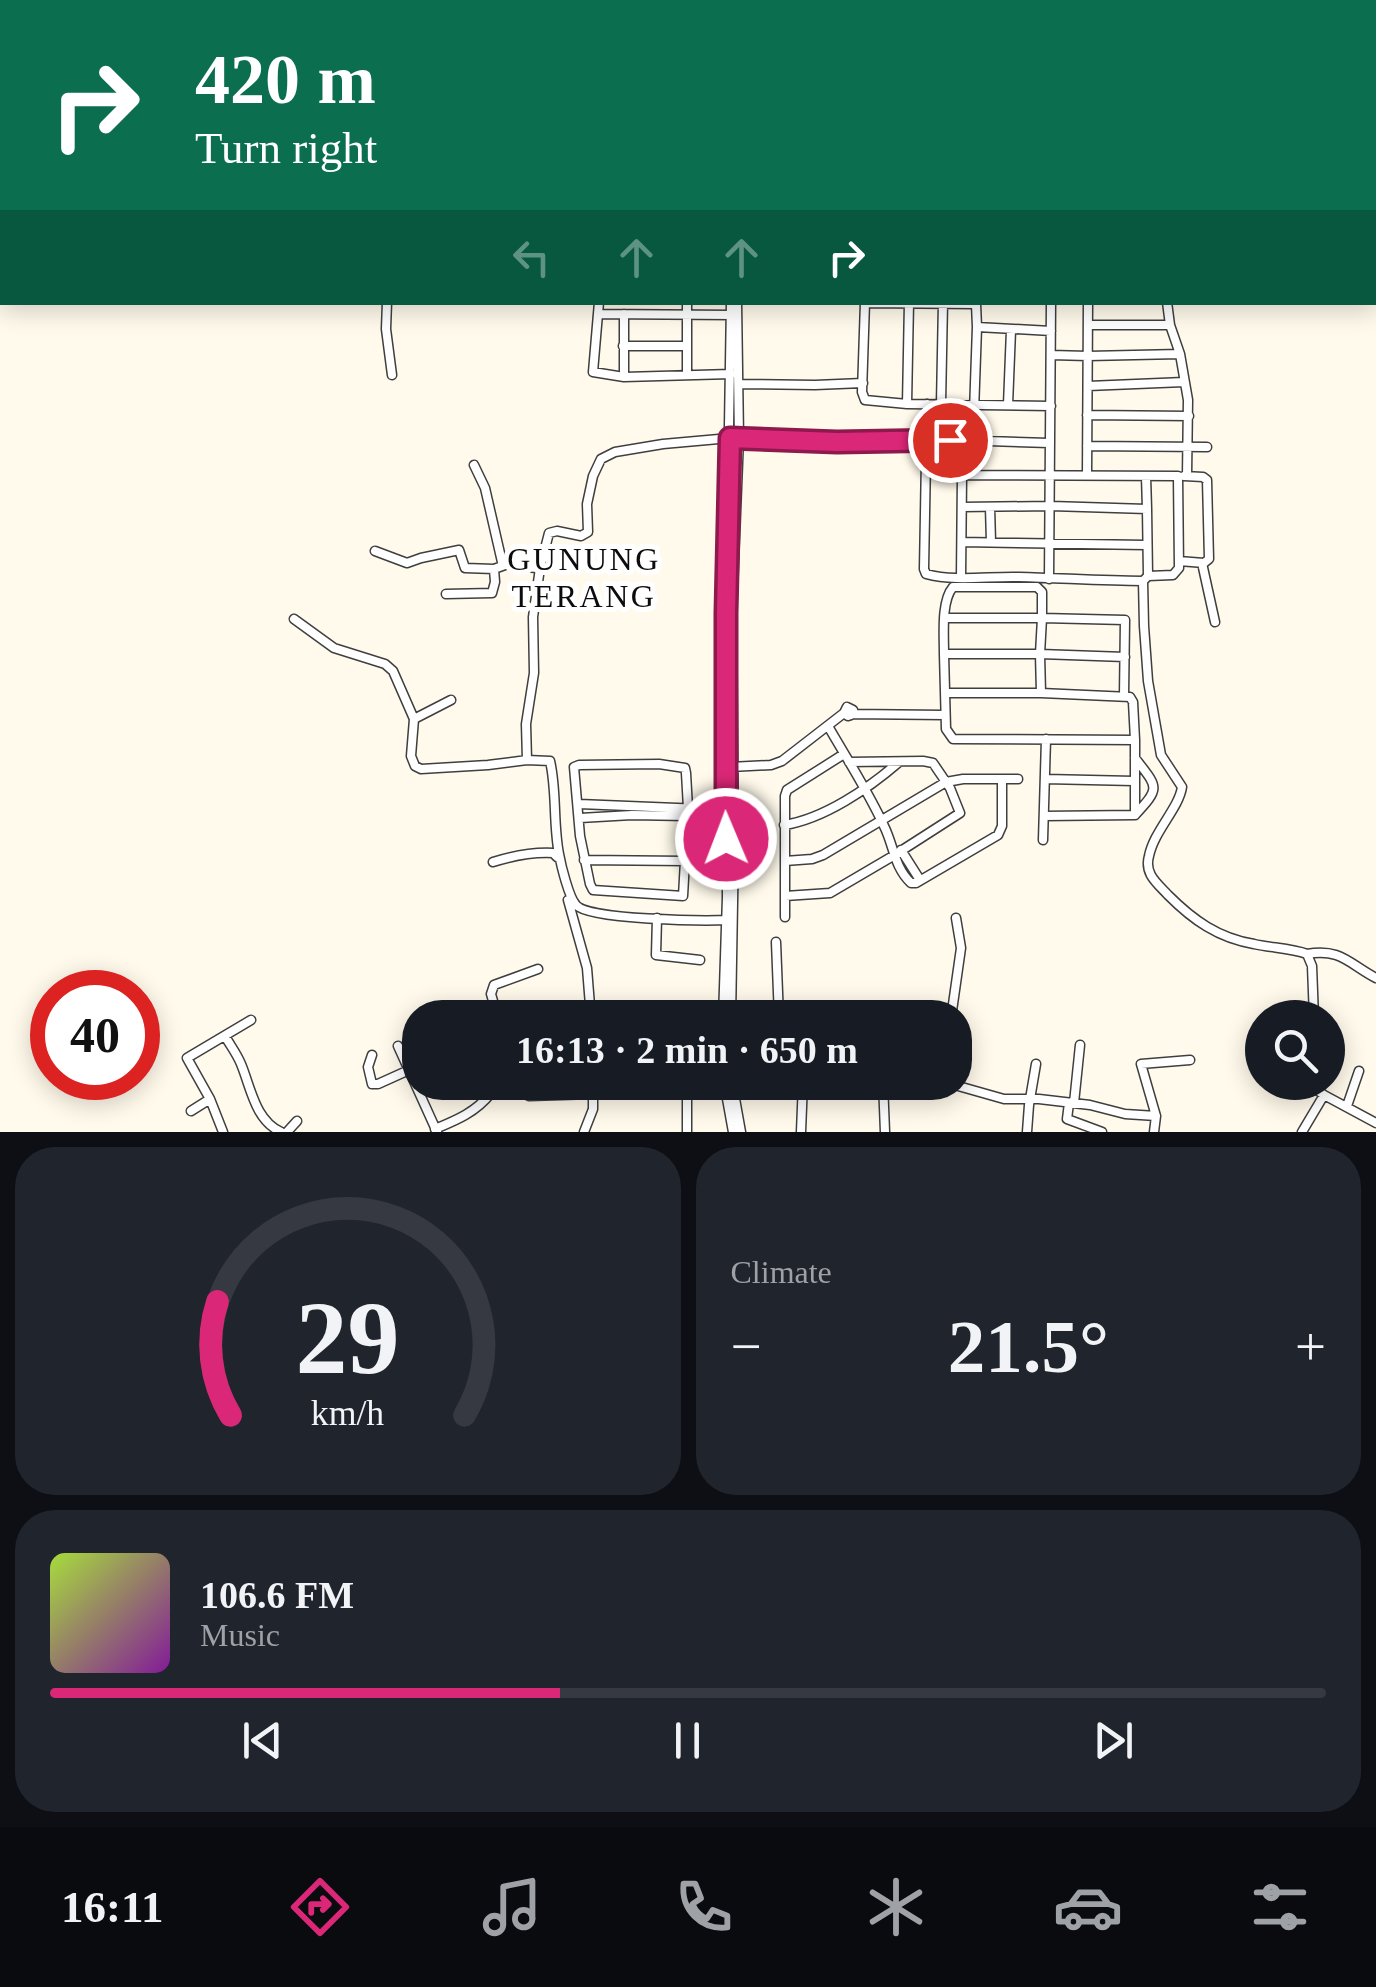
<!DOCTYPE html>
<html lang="en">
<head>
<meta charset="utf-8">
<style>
	:root { --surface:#171b24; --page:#20242c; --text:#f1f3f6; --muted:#9ea1a6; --line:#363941; --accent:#db2777 }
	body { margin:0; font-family:Georgia,serif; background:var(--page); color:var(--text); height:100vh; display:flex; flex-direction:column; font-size:38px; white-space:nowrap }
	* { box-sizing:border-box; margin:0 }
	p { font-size:32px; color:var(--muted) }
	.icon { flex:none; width:55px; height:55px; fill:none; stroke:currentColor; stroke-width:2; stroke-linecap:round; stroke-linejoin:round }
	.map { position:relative; height:1132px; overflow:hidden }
	.panel { display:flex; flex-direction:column; gap:15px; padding:15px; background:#0d0f14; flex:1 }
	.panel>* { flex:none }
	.banner { position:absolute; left:0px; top:0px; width:1378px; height:305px; box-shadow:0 5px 25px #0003; background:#0b6e4f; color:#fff; overflow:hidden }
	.buttons { position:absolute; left:1245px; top:1000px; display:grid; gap:20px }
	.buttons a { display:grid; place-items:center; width:100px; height:100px; border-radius:50%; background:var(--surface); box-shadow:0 5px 25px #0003; font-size:50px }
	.speed { position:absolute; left:30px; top:970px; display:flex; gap:20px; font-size:50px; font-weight:700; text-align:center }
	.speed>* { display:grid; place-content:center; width:130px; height:130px; border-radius:50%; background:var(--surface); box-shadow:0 5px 25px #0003; line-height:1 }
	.speed .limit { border:15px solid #d22; background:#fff; color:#111 }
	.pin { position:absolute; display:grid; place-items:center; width:85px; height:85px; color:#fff; margin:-42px; border:5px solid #fff; border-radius:50%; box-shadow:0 2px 10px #0007 }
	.me { position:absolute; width:110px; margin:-55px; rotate:359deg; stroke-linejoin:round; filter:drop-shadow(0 0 8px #0008) }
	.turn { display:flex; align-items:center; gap:35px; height:210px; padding:0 30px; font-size:45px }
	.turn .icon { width:130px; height:130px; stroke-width:2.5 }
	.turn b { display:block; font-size:70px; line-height:85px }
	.lanes { display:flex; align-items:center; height:95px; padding:0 30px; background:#0003; justify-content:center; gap:50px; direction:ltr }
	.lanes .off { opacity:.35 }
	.big { font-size:75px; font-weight:800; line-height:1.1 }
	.panel .widget { flex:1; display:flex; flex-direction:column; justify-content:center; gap:15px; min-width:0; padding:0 35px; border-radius:40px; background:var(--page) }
	.panel .dial { align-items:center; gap:0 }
	.dial svg { height:260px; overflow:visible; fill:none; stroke:var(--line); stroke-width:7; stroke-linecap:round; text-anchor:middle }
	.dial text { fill:var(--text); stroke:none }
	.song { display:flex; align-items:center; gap:30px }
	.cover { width:120px; height:120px; border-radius:15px; background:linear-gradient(135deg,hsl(80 70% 55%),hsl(290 70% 35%)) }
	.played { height:10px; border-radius:5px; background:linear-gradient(90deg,var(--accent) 40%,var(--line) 40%) }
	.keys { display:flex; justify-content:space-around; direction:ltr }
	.heat { display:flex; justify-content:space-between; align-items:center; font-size:55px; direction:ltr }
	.panel .tiles { flex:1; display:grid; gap:15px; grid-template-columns:1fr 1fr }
	.widget:last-child { grid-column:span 2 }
	.trip { position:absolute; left:402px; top:1000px; width:570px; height:100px; border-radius:40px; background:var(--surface); box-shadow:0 5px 25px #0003; font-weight:800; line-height:100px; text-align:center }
	.menu { display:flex; height:160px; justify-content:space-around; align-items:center; background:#090b0e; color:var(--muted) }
	.menu .icon { width:70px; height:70px }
	.menu .on { color:var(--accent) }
	.menu b { font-size:45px; color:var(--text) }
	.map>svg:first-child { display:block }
</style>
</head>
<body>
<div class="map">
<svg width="1376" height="1132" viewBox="0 0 1376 1132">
	<rect width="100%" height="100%" fill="#fffaeb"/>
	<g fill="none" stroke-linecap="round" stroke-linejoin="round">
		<g stroke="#3f3f3f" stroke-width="11">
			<path id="minor" d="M551,0L687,2L688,0
				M858,0L866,2
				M1037,0L1044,2
				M1186,0L1192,2
				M819,1L833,0
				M734,2V0
				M740,2L741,0
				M785,2L786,0
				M930,2L931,0
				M968,2V0
				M1021,2L1022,0
				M1114,2L1115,0
				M1153,2L1154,0
				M1274,2L1275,0
				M1305,2L1306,0
				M387,302L386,329L392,375
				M599,302L593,372L624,377L731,374
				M865,302L862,392L865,400L907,404L1051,406
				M1167,302L1170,325L1180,354L1188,400L1187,476
				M865,303L976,304L977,327L973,440
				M598,314L734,315
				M624,314V377
				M1089,325H1170
				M977,327L1051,331
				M623,346H687
				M1051,355L1088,356L1180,354
				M687,374V302
				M739,384L815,385L863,383
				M1088,386L1184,382
				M907,404L909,302
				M927,404L924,569L926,574C956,582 988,576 1019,577C1061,578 1102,581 1143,581L1148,576L1147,509L1051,506L962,507
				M941,404L943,302
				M1008,405L1011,330
				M1087,415L1189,416
				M1087,446L1207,447
				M474,465L485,488L502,562L520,567L540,568L533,617L534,673L526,724L527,760
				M926,471L962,475L1178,476L1179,568L1173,575L1148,576
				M1087,475L1088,302
				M1146,476L1147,509
				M990,507L991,542
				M962,542L1146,545
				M375,551L407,563L421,558L459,550L465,568L494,569L505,565
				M1179,561L1204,563L1209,559L1207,480L1203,477L1184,476
				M1202,563L1215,622
				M540,568L549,533L557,531L581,536L588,532L587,504L593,476L601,459L615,452L663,444L730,438L837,442L927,439L1049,443
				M961,578L962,475
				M1049,579L1051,302
				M1143,581L1144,626L1148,681L1161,755L1182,787C1179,808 1154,831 1149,856C1144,874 1157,883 1168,895C1193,920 1218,938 1254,944C1271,948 1291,948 1307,954L1312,966L1314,1018
				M446,594L492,593L495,582L494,569
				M294,619L334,648L385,664L393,671L414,719
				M944,654H1040L1041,693
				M945,693H1041L1130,697L1133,702L1135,740L953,739L946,729L944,654C944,634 941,601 953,587H1037L1042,592V618H946
				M1124,696L1125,620L1042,618L1040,654L1125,657
				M451,700L414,719L411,756L415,766L421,769L488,765L527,760L550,761C557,791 553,824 559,854C561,865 569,898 576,905C589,920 705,921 729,920
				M852,714L945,715
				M828,726C847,759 868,791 884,826C894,846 894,867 911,883H916L998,835L1002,826V780
				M659,764L685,768L686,773L688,808L683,896L593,890L590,884L580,836L574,767L579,765Z
				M730,767L771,765L782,761L844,713L848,716L851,715L853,710L847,707L844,713
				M1045,779L1134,781
				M579,804L726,810
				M1135,815V740
				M1044,816L1135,815C1161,787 1158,788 1135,758
				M580,818L632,815L686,816
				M784,825C824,819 869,788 899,762
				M1043,840L1046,739
				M901,850L920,880
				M584,860L686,861
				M785,861L812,859L823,855L946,782L963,779H1018
				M493,862C512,856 533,852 553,853L557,857
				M785,896L830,893L893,856L960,813L950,788L933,763L923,761L849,762
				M568,900L587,968L591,1018
				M785,917V796L787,790L844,754
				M657,918L656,955L700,960
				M776,942L779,1018
				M1307,954C1341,948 1349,964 1376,978
				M498,1018L491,994L494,985L538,969
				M723,1018L727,897L726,613L731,302
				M731,1018L734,845L732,614L739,438L737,302
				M951,1018L961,948L956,918
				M225,1036C230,1045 237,1054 241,1064C251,1088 255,1120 281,1132
				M398,1046L437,1132
				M372,1055L368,1067L372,1084H378L409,1070
				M519,1082L522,1092L529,1096L593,1094V1109L584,1132
				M724,1082L733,1132
				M732,1082L741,1132
				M883,1082L885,1132
				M944,1082L1004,1099H1039L1090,1105L1125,1114L1156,1116
				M1314,1082L1317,1090L1324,1095L1376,1123
				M654,1087L681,1090L687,1095V1132
				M1069,1103L1067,1119L1102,1132
				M1074,1103L1080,1045
				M1347,1106L1359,1071
				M191,1111L210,1099
				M435,1129C457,1120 476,1112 491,1093L487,1082
				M223,1132L210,1099L187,1058L251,1020
				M287,1132L297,1121
				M801,1132L803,1082
				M1027,1132L1029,1105L1036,1064
				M1154,1132L1156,1116L1141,1064L1190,1060
				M1302,1132L1324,1095"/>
		</g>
		<use href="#minor" stroke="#fff" stroke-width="8"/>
	</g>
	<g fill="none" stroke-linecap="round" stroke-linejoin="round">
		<g stroke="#8e194d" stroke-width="25">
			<path id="route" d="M726,839V613L730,438L837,442L950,440"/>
		</g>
		<use href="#route" stroke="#db2777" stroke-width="18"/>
	</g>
	<g text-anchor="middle" stroke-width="10" stroke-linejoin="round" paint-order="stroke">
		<g font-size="32" letter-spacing="2.5" fill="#0c0c0c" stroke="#fff">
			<text x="584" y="570">GUNUNG<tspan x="584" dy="37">TERANG</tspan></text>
		</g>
	</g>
</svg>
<div class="buttons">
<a><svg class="icon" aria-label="search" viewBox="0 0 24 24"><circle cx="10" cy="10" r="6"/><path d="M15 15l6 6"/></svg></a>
</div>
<div class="speed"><div class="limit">40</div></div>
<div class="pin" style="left:950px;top:440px;background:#d93025"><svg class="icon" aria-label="arrive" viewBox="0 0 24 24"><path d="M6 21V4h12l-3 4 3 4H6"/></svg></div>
<svg class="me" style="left:726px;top:839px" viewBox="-20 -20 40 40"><circle r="17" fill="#db2777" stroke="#fff" stroke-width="3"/><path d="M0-11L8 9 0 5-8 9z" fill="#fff"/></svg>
<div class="trip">16:13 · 2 min · 650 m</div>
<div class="banner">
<div class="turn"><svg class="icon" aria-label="right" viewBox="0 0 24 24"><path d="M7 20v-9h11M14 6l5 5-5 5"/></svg><div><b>420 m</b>Turn right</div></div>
<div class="lanes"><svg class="icon off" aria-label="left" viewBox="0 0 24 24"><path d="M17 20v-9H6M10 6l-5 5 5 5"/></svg><svg class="icon off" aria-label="ahead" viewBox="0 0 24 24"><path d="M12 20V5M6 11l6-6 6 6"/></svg><svg class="icon off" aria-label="ahead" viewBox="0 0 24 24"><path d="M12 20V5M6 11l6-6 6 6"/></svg><svg class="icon" aria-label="right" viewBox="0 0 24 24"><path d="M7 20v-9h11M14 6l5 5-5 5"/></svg></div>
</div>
</div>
<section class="panel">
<div class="tiles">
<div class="widget dial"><svg viewBox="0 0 100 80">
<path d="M14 69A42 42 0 1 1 86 69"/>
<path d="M14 69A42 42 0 0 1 10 34" stroke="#db2777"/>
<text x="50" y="56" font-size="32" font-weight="700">29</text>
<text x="50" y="72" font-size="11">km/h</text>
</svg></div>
<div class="widget"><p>Climate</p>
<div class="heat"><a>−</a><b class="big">21.5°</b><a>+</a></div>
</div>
<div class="widget">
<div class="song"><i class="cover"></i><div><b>106.6 FM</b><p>Music</p></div></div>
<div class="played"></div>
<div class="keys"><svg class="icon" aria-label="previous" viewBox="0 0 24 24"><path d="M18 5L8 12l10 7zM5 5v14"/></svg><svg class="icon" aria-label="pause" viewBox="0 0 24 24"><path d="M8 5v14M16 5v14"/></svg><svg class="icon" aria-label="next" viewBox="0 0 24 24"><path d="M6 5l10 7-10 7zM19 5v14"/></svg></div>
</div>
</div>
</section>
<nav class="menu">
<b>16:11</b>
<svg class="icon on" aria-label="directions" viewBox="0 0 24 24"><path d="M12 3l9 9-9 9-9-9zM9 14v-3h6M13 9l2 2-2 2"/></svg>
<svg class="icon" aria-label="music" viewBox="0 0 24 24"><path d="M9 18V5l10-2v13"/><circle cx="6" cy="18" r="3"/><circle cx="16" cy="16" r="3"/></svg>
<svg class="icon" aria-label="phone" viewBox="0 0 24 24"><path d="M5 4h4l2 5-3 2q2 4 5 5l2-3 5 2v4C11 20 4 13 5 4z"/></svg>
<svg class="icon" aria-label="climate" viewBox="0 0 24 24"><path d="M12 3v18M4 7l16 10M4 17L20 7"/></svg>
<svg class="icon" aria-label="car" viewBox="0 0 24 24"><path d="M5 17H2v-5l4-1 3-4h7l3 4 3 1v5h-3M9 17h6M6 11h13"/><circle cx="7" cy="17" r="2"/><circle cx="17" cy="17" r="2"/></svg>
<svg class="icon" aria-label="filters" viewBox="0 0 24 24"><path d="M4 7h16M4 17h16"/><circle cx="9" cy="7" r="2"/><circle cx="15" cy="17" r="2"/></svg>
</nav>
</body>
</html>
